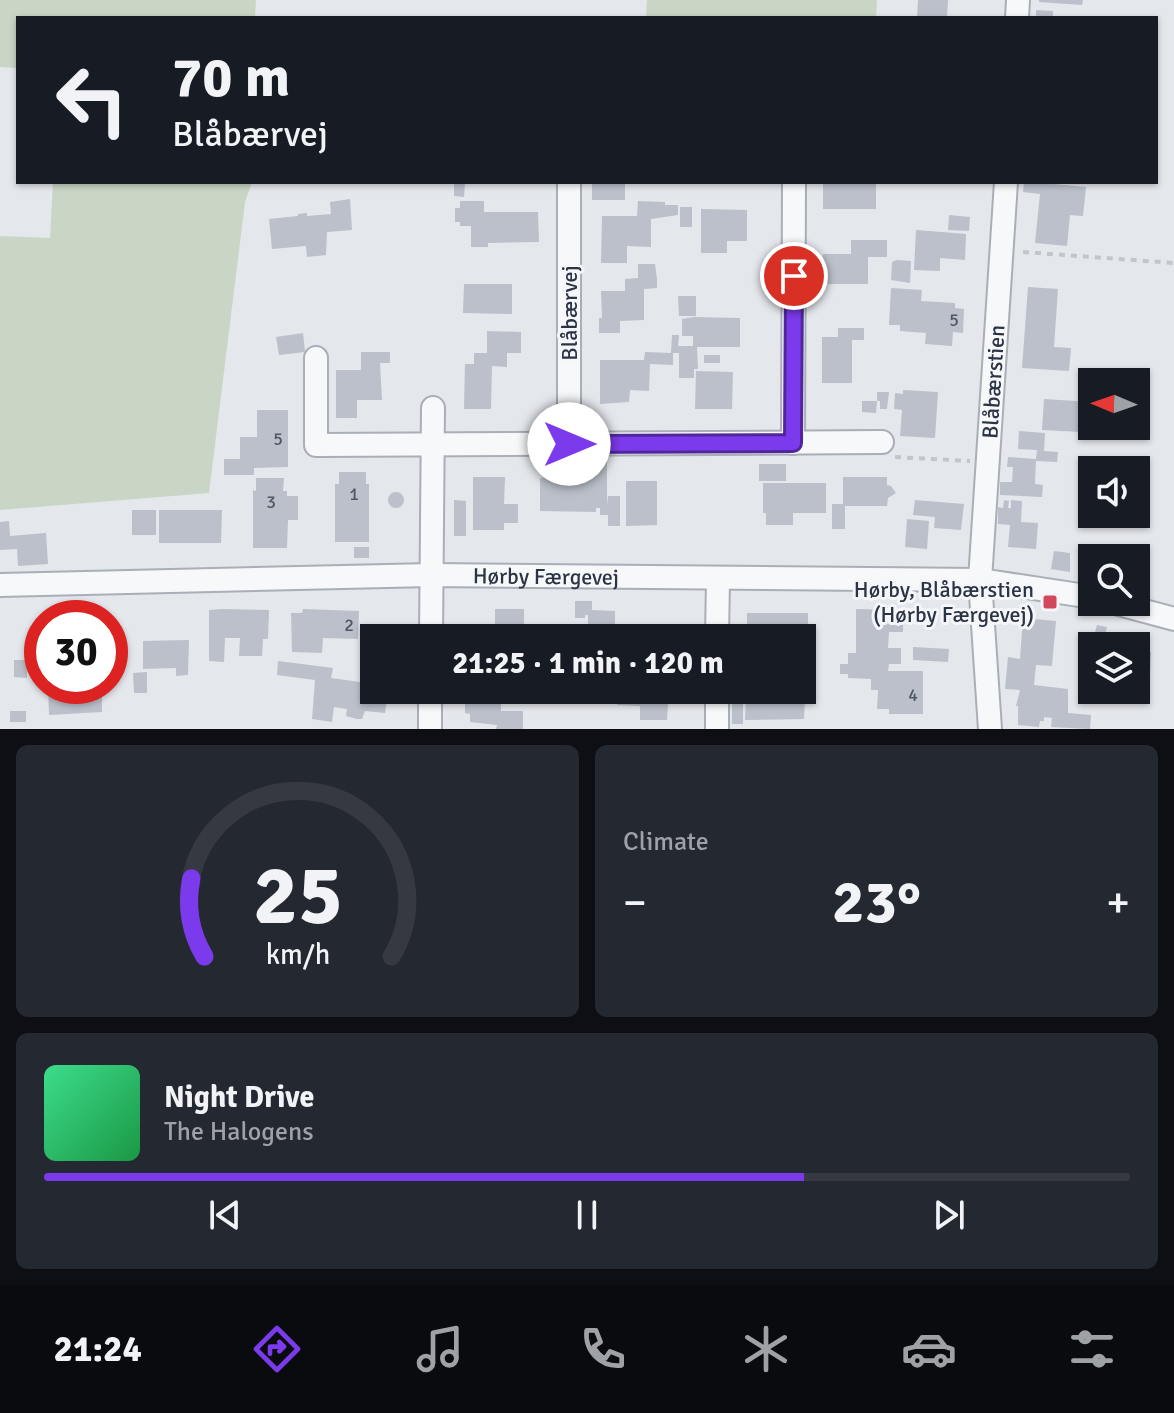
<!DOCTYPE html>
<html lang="en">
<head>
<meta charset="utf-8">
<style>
	:root { --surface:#171b24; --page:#242831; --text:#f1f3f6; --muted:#9ea1a6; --line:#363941; --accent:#7c3aed }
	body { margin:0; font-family:Signika,sans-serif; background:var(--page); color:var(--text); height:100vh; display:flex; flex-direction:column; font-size:30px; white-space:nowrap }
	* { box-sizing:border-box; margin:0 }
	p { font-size:26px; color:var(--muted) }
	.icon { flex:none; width:44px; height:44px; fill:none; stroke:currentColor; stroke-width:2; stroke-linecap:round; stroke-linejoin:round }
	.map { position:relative; height:729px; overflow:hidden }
	.sheet { display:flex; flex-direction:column; gap:16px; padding:16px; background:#0d0f14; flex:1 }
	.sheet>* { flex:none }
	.top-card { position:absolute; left:16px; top:16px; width:1142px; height:168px; border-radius:0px; box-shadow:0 2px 6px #0004; background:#171b24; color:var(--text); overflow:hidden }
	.needle { width:52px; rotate:272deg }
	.tools { position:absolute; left:1078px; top:368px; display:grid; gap:16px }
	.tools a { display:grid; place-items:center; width:72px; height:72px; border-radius:0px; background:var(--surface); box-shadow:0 2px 6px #0004; font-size:40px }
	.speed { position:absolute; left:24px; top:600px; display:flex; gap:16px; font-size:40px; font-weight:700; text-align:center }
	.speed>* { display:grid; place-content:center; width:104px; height:104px; border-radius:50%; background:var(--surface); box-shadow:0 2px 6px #0004; line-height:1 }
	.speed .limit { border:12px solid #d22; background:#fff; color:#111 }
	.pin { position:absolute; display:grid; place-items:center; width:68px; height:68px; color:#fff; margin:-34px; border:4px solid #fff; border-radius:50%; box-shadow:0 2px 8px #0007 }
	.me { position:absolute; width:88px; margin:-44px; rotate:90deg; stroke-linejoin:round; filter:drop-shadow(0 0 6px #0008) }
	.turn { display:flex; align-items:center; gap:28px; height:168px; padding:0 24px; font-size:36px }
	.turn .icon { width:104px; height:104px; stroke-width:2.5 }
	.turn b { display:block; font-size:56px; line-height:68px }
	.big { font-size:60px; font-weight:700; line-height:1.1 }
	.sheet .tile { flex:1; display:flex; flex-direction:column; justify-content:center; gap:12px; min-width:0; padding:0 28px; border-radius:12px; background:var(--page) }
	.sheet .dial { align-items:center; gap:0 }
	.dial svg { height:208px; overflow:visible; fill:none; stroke:var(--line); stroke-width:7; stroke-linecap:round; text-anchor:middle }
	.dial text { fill:var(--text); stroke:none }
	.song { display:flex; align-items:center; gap:24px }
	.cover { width:96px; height:96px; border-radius:12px; background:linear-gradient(135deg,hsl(150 70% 55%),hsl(140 70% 35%)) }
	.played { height:8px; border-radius:4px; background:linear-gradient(90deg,var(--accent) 70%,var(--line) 70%) }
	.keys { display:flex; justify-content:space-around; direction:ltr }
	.heat { display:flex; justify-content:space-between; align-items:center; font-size:44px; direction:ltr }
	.sheet .tiles { flex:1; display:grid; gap:16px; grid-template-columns:1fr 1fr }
	.tile:last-child { grid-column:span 2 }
	.trip { position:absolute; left:360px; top:624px; width:456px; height:80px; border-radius:0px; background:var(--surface); box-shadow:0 2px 6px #0004; font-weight:700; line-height:80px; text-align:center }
	.tab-bar { display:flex; height:128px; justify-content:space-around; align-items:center; background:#090b0e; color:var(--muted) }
	.tab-bar .icon { width:56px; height:56px }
	.tab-bar .selected { color:var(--accent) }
	.tab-bar b { font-size:36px; color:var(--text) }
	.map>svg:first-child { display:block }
</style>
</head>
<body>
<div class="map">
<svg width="1174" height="729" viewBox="0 0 1174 729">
	<rect width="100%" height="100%" fill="#e4e7ec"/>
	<path fill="#c9d6c5" d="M0,0H256L255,18H18V68L0,67Z
		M647,0H877L876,18H646Z
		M53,182H252L245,202L209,493L0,510V236L50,238Z"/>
	<path fill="#bbc0ca" d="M918,0H948L947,18H917Z
		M1039,0H1083L1082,5L1039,2Z
		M1036,10L1053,11V18H1036Z
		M454,182H465L464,197L454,196Z
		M823,182H876V209H823Z
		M1024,182H1054L1053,184L1086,187L1083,216L1070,215L1067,246L1035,243L1040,194L1023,192Z
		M592,184H625V200H592Z
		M350,199L352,230L327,232L326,255L307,257L306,246L272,249L269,219L298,216V214L307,213V216L331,214L330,202Z
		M460,201H484V212H538L539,242L488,243V247H471V226H460V222H455V208H460Z
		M638,201L665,202V205H678V215L651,219V247L627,246V263H601L602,216H637Z
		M680,207H692V227H680Z
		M701,209L747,210V241H727V253H701Z
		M949,215L970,217L969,231L948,230Z
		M916,230L966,234L965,260L940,258V271L914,270Z
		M851,240H887V257H868V284H823V254H851Z
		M897,260L911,261L910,283L891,280L892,262Z
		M638,264H655L657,279V288L644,289V320L620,321V333H599V318H602L601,291H625V279L638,278Z
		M464,284H512V314L463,313Z
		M1028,287L1058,289L1054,347L1071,348L1069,371L1022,368Z
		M891,288L922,290L921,301L955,303V308L964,309L963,333L953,332L952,346L925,344L926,333L900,331V325H889Z
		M678,296H696V316H679Z
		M694,317L740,318V347H697L698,369H694V378H679V353H673V365L650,364L649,391L630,390L629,402L600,404V360H644L645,352L671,353L672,335H679L678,346H693V336H682V319Z
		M838,328H864V340H852V383H822V337H838Z
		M487,331L521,332V353H507V367L492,366L491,409H464L465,364H474V353H487Z
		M303,333L305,352L279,355L276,337Z
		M361,352H390V363H380L382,400H357V418H336V370H361Z
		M704,355H720V363H704Z
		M696,371L733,372L732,409H695Z
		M903,390L938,392L935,438L900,436L902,410L894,409L895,393L903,394Z
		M877,392H889L887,409H880V401H877Z
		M1044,399L1092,402V426H1100V433L1042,430Z
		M862,401H877L876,413L862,412Z
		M257,410H288V467L254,468V475H224V459H240V437H257Z
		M1019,431L1045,433L1044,451L1058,452L1057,462L1036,461L1035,484L1043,485L1042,497L1000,495V482H1012L1013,467H1007L1008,457L1036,459L1037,450L1018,449Z
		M588,462H607V506L608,496H620V526H608V515H600V508H596V512L540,511V478H588Z
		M759,464H786V481H759Z
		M339,472H366V484H369V542H335V484H339Z
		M473,477H505L504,504H518V523H504V530H473Z
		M843,477H887V485L891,486L896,493L888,498L887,506H845V529H832V504H843Z
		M256,478H284L283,491H287V496H298V520H288L287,548H253V490L256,491Z
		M626,481H657V525L626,526Z
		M763,483H826V513H793V525H766V513H763Z
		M388 500a8 8 0 1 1 16 0a8 8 0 1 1-16 0Z
		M454,500L466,501V536H454Z
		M915,500L964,504L961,530L934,528L935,517L913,515Z
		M1004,500L1009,501L1008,508H1011V500L1022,501L1021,522L1038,523L1036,549L1008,547L1010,525L998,524V507L1003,508Z
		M132,510H156V535H132Z
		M159,510H222L221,543H159Z
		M907,519L929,521L927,549L905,547Z
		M9,521L10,536L46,533L48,564L18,566L17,549L0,550V522Z
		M354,547H369V558H354Z
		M1054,551L1070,553V572L1051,569Z
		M575,601H592V610L615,611V638H588V615H585V618H575Z
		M222,609L269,610L268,639H263L262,656H239L240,638H225L224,662L209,661V610Z
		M303,609L359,611L358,639L323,638L322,653L292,652L291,613H302Z
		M495,609H524V632H532L531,638H495Z
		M856,609L903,610V632H889L888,648H901V664H889L888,671H923V714H889V709H877L878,690H871V679L848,678V674H840V664H848V653H856Z
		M747,613H808V640L747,638Z
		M1023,618L1056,621L1052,666L1036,665L1034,685L1068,689V713L1091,715L1090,729L1051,727L1052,718L1044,717V721H1040L1039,727L1018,725V706H1016L1020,690L1005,689L1008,657L1020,659Z
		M1097,625L1107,627L1104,639L1094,636Z
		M189,640L188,675L176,676V668L143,669V641Z
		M913,647L949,649L948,662L913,660Z
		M1139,651L1151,652L1150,675H1138Z
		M14,660H27V678L14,677Z
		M278,661L333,668L331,678L374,684V690H388L385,713L365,711L362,719H357L346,716L347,709L334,707L332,722L312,719L315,680L277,675Z
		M802,665H812V678H806L804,719L745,720L746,695H766V690H802Z
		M147,672V693H134L133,673Z
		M48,686H60V690H102V712L49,715Z
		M465,690H501V711H523V729H496L497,725L470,722V714L465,713Z
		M617,690H669L667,720H640V706L617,705Z
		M732,699H743V724H732Z
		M10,711H26V722H10Z"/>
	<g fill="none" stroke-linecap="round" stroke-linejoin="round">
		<g stroke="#a9aeb7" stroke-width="26">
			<g id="street">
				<path d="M1017,18L1018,0"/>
				<path d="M316,358V445L882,442"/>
				<path d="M793,443L794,182"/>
				<path d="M569,444V182"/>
				<path id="s1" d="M0,585L431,575L980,580L1092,597"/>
				<path d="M1111,602L1174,619"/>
				<path d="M431,638L433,408"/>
				<path d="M717,638L718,579"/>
				<path d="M430,729V690"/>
				<path d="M717,729V690"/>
				<path id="s2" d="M990,729L980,580L1006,182"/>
			</g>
		</g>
		<path stroke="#c2c5cb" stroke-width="4" stroke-dasharray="6 6" stroke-linecap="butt" d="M1023,252L1174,263
			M895,457L970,461"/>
		<use href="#street" stroke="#f7f8fa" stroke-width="22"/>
	</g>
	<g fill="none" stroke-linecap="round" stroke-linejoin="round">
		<g stroke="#51269a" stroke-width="20">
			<path id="route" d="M569,444L793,443L794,276"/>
		</g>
		<use href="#route" stroke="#7c3aed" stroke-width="14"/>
	</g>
	<rect fill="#d1495b" stroke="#f4f6f9" stroke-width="3" x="1042" y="594" width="16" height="16" rx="4"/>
	<g text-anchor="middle" stroke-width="6" stroke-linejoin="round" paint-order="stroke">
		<g font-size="18" fill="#4f5766">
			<text x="954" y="326">5</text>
			<text x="278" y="445">5</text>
			<text x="354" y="500">1</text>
			<text x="271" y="508">3</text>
			<text x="349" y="631">2</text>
			<text x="913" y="701">4</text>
		</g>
		<g font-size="22" fill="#2b3445" stroke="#f4f6f9">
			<text transform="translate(569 313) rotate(-90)" y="8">Blåbærvej</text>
			<text dy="8" stroke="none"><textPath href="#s2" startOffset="348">Blåbærstien</textPath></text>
			<text dy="8" stroke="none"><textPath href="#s1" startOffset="546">Hørby Færgevej</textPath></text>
		</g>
		<g font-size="22" fill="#2b3445" stroke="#f4f6f9" text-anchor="end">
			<text x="1034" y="597">Hørby, Blåbærstien<tspan x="1034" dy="25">(Hørby Færgevej)</tspan></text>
		</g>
	</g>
</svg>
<div class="tools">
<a><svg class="needle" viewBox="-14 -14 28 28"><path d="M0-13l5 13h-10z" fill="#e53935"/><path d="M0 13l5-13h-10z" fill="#9ea1a6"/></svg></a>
<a><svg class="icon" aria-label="sound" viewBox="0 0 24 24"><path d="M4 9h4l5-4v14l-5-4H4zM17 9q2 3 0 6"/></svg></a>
<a><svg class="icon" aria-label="search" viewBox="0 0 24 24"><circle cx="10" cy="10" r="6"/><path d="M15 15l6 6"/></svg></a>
<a><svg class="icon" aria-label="layers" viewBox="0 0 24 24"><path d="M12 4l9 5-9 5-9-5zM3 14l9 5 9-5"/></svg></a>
</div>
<div class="speed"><div class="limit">30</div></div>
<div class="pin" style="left:794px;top:276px;background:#d93025"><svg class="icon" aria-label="arrive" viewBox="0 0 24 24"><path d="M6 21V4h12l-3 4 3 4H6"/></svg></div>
<svg class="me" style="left:569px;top:444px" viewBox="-20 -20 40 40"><circle r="19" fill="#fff"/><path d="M0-13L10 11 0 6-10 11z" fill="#7c3aed"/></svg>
<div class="trip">21:25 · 1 min · 120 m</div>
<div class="top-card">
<div class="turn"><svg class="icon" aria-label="left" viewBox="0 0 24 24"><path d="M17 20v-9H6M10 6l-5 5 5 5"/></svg><div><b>70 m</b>Blåbærvej</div></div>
</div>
</div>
<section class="sheet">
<div class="tiles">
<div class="tile dial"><svg viewBox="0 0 100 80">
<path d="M14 69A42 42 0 1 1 86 69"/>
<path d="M14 69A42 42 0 0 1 9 39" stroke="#7c3aed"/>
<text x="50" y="56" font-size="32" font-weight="700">25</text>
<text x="50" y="72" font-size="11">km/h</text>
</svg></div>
<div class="tile"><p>Climate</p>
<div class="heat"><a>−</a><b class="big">23°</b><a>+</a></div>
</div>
<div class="tile">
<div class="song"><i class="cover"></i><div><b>Night Drive</b><p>The Halogens</p></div></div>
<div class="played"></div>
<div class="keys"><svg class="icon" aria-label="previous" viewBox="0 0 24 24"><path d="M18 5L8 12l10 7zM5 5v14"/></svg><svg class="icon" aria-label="pause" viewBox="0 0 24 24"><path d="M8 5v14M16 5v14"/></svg><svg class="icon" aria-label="next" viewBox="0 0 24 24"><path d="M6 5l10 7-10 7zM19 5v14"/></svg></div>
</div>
</div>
</section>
<nav class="tab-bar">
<b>21:24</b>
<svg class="icon selected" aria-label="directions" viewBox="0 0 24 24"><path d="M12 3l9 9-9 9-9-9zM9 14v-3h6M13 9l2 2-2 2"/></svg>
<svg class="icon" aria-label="music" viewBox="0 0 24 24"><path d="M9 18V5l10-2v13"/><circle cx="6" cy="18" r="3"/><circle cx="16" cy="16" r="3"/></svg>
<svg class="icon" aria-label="phone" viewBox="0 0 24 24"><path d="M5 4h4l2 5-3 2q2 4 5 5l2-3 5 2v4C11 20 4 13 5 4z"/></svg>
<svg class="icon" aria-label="climate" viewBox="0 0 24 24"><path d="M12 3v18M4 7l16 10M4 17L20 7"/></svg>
<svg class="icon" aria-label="car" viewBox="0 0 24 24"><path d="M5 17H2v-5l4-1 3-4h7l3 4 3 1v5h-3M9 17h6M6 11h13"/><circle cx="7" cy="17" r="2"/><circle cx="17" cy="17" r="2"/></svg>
<svg class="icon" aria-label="filters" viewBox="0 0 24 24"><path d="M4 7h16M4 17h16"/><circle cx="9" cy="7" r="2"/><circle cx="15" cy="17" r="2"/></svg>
</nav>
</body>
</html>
